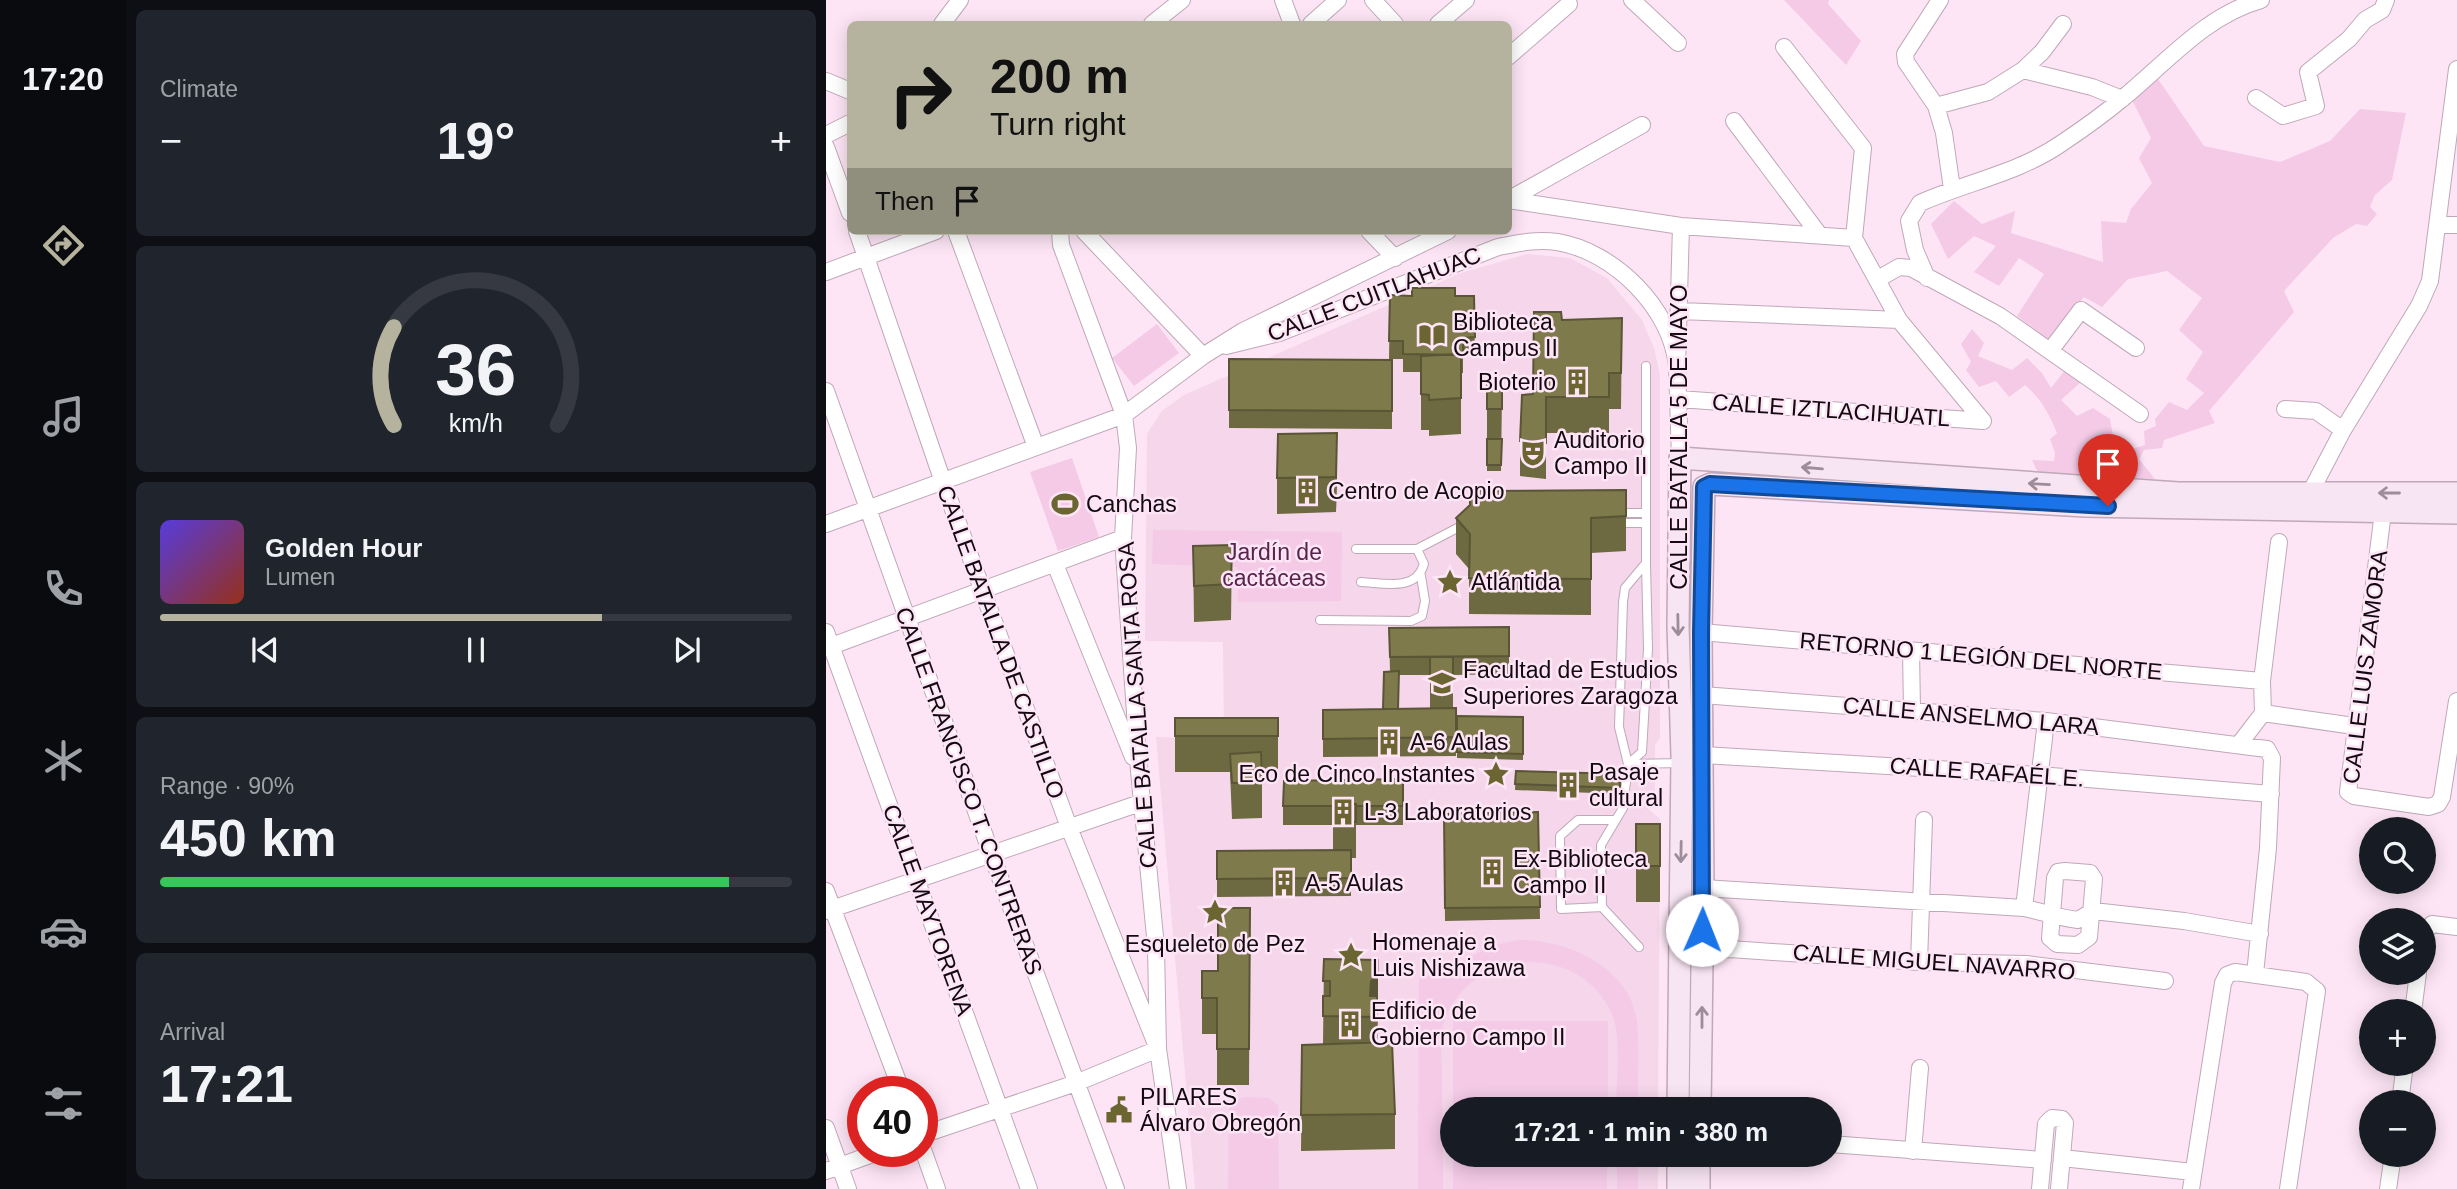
<!DOCTYPE html>
<html lang="en">
<head>
<meta charset="utf-8">
<style>
	:root { --surface:#171b24; --page:#20242c; --text:#f1f3f6; --muted:#9ea1a6; --line:#363941; --accent:#b5b39e }
	body { margin:0; font-family:Helvetica,sans-serif; background:var(--page); color:var(--text); height:100vh; display:flex; flex-direction:column; font-size:26px; white-space:nowrap }
	* { box-sizing:border-box; margin:0 }
	p { font-size:23px; color:var(--muted) }
	.icon { flex:none; width:38px; height:38px; fill:none; stroke:currentColor; stroke-width:2; stroke-linecap:round; stroke-linejoin:round }
	.map { position:relative; flex:1; overflow:hidden }
	.panel { display:flex; flex-direction:column; gap:10px; padding:10px; background:#0d0f14; width:700px }
	.panel>* { flex:none }
	.top-card { position:absolute; left:21px; top:21px; width:665px; height:214px; border-radius:10px; box-shadow:0 4px 18px #0003; background:#b5b39e; color:#111; overflow:hidden }
	.fabs { position:absolute; left:1533px; top:817px; display:grid; gap:14px }
	.fabs a { display:grid; place-items:center; width:77px; height:77px; border-radius:50%; background:var(--surface); box-shadow:0 4px 18px #0003; font-size:35px }
	.speed { position:absolute; left:21px; top:1076px; display:flex; gap:14px; font-size:35px; font-weight:700; text-align:center }
	.speed>* { display:grid; place-content:center; width:91px; height:91px; border-radius:50%; background:var(--surface); box-shadow:0 4px 18px #0003; line-height:1 }
	.speed .limit { border:10px solid #d22; background:#fff; color:#111 }
	.pin { position:absolute; display:grid; place-items:center; width:60px; height:60px; color:#fff; margin:-72px -30px; border-radius:50% 50% 50% 0; rotate:-45deg; box-shadow:0 0 7px #0007 }
	.pin .icon { rotate:45deg }
	.me { position:absolute; width:77px; margin:-38px; rotate:1deg; stroke-linejoin:round; filter:drop-shadow(0 0 5px #0008) }
	.turn { display:flex; align-items:center; gap:24px; height:147px; padding:0 28px; font-size:32px }
	.turn .icon { width:91px; height:91px; stroke-width:2.5 }
	.turn b { display:block; font-size:49px; line-height:60px }
	.then { display:flex; align-items:center; height:66px; padding:0 28px; background:#0003; gap:14px; font-size:26px }
	.big { font-size:52px; font-weight:700; line-height:1.1 }
	.panel .tile { flex:1; display:flex; flex-direction:column; justify-content:center; gap:10px; min-width:0; padding:0 24px; border-radius:10px; background:var(--page) }
	.panel .dial { align-items:center; gap:0 }
	.dial svg { height:182px; overflow:visible; fill:none; stroke:var(--line); stroke-width:7; stroke-linecap:round; text-anchor:middle }
	.dial text { fill:var(--text); stroke:none }
	.song { display:flex; align-items:center; gap:21px }
	.cover { width:84px; height:84px; border-radius:10px; background:linear-gradient(135deg,hsl(250 70% 55%),hsl(10 70% 35%)) }
	.played { height:7px; border-radius:4px; background:linear-gradient(90deg,var(--accent) 70%,var(--line) 70%) }
	.keys { display:flex; justify-content:space-around; direction:ltr }
	.heat { display:flex; justify-content:space-between; align-items:center; font-size:38px; direction:ltr }
	.charge { height:10px; border-radius:5px; background:linear-gradient(90deg,#34c759 90%,var(--line) 0) }
	.trip { position:absolute; left:614px; top:1097px; width:402px; height:70px; border-radius:35px; background:var(--surface); box-shadow:0 4px 18px #0003; font-weight:700; line-height:70px; text-align:center }
	main { display:flex; flex:1; min-height:0 }
	.dock { display:flex; flex-direction:column; width:126px; justify-content:space-around; align-items:center; background:#090b0e; color:var(--muted) }
	.dock .icon { width:49px; height:49px }
	.dock .active { color:var(--accent) }
	.dock b { font-size:32px; color:var(--text) }
	.map>svg:first-child { display:block }
</style>
</head>
<body>
<main>
<nav class="dock">
<b>17:20</b>
<svg class="icon active" aria-label="directions" viewBox="0 0 24 24"><path d="M12 3l9 9-9 9-9-9zM9 14v-3h6M13 9l2 2-2 2"/></svg>
<svg class="icon" aria-label="music" viewBox="0 0 24 24"><path d="M9 18V5l10-2v13"/><circle cx="6" cy="18" r="3"/><circle cx="16" cy="16" r="3"/></svg>
<svg class="icon" aria-label="phone" viewBox="0 0 24 24"><path d="M5 4h4l2 5-3 2q2 4 5 5l2-3 5 2v4C11 20 4 13 5 4z"/></svg>
<svg class="icon" aria-label="climate" viewBox="0 0 24 24"><path d="M12 3v18M4 7l16 10M4 17L20 7"/></svg>
<svg class="icon" aria-label="car" viewBox="0 0 24 24"><path d="M5 17H2v-5l4-1 3-4h7l3 4 3 1v5h-3M9 17h6M6 11h13"/><circle cx="7" cy="17" r="2"/><circle cx="17" cy="17" r="2"/></svg>
<svg class="icon" aria-label="filters" viewBox="0 0 24 24"><path d="M4 7h16M4 17h16"/><circle cx="9" cy="7" r="2"/><circle cx="15" cy="17" r="2"/></svg>
</nav>
<section class="panel">
<div class="tile"><p>Climate</p>
<div class="heat"><a>−</a><b class="big">19°</b><a>+</a></div>
</div>
<div class="tile dial"><svg viewBox="0 0 100 80">
<path d="M14 69A42 42 0 1 1 86 69"/>
<path d="M14 69A42 42 0 0 1 14 26" stroke="#b5b39e"/>
<text x="50" y="56" font-size="32" font-weight="700">36</text>
<text x="50" y="72" font-size="11">km/h</text>
</svg></div>
<div class="tile">
<div class="song"><i class="cover"></i><div><b>Golden Hour</b><p>Lumen</p></div></div>
<div class="played"></div>
<div class="keys"><svg class="icon" aria-label="previous" viewBox="0 0 24 24"><path d="M18 5L8 12l10 7zM5 5v14"/></svg><svg class="icon" aria-label="pause" viewBox="0 0 24 24"><path d="M8 5v14M16 5v14"/></svg><svg class="icon" aria-label="next" viewBox="0 0 24 24"><path d="M6 5l10 7-10 7zM19 5v14"/></svg></div>
</div>
<div class="tile"><p>Range · 90%</p><b class="big">450 km</b><div class="charge"></div></div>
<div class="tile"><p>Arrival</p><b class="big">17:21</b></div>
</section>
<div class="map">
<svg width="1631" height="1189" viewBox="0 0 1631 1189">
	<rect width="100%" height="100%" fill="#fde5f5"/>
	<path fill="#f5d6eb" d="M701,254L744,258L781,278L816,320L828,348L834,375V738L829,745V799H823L822,809L834,819L832,1109L626,1110V1155H832V1189H369L330,737L398,739L397,642L319,641L321,434L336,411L358,395L635,273Z"/>
	<path fill="#f4cae7" d="M958,0H1003L1002,4L1035,41L1020,65Z
		M1332,79L1378,146L1454,162L1504,141L1534,109L1580,113L1566,180L1549,195L1544,207L1551,214L1541,226L1530,224L1507,238L1458,291L1468,312L1383,411L1389,423L1338,440L1336,448L1318,450L1313,459L1329,479L1213,475L1206,460L1228,461L1229,453L1224,439L1231,433C1223,413 1215,399 1199,385L1183,397L1170,381L1153,387L1140,370L1145,362L1135,344L1146,329L1158,343L1152,356L1186,370L1201,358L1216,373L1225,388L1239,370L1255,382L1235,400L1251,416L1267,408L1284,419L1288,442L1297,452L1319,445L1318,431L1330,426L1329,419L1343,402L1361,410L1378,393L1360,379L1377,352L1353,330L1376,298L1341,271L1302,279L1276,307L1258,297L1223,340L1191,316L1218,274L1193,258L1173,286L1148,272L1170,246L1148,236L1122,259L1105,224L1128,201L1156,224L1189,211L1185,233L1277,262L1275,221L1300,223L1305,209L1326,183L1313,158L1325,138L1305,98Z
		M331,324L353,353L308,386L286,358Z
		M246,458L273,537L232,551L204,472Z
		M327,530L516,532L515,601L412,602L411,567L326,564Z
		M692,940C740,939 805,967 811,1022C814,1051 811,1081 812,1109H790C790,1083 796,1037 786,1014C754,942 647,946 619,1019C613,1037 616,1059 616,1077C616,1114 617,1152 617,1189H592L593,976H616V979C638,958 661,945 692,940Z
		M627,1021H782V1109H627Z
		M419,1097L443,1098L452,1106L453,1189H402L403,1108L410,1100Z
		M627,1155H781V1189H627Z
		M791,1155H812V1189H791Z"/>
	<g fill="none" stroke-linecap="round" stroke-linejoin="round">
		<g stroke="#bfa8b8" stroke-width="10">
			<path id="lane" d="M792,513H820V563
				M820,513V366
				M792,523H819
				M530,549H591L639,524
				M820,563L822,649L816,752L802,764L793,727L797,602L799,588Z
				M535,582C558,583 590,592 598,564L591,549
				M494,620L585,621L596,616L599,601L595,576
				M783,774L797,775
				M776,907L735,909L734,836L752,820H789
				M813,947L776,907L775,845L797,808L802,764L856,763"/>
		</g>
		<g stroke="#bfa8b8" stroke-width="18">
			<path id="street" d="M457,0L466,24
				M547,0L569,24
				M806,0L852,43
				M1114,0L1079,54L1080,62L1110,106L1118,133L1126,189
				M116,24L134,0
				M326,24L356,0
				M485,24L512,0
				M612,24L640,0
				M958,47L1037,148L1028,238
				M682,57L743,4
				M1197,70L1216,52L1237,24
				M0,81L24,91
				M1430,98L1457,116L1490,106L1482,72L1523,39L1539,20L1556,10L1560,0
				M1110,106L1162,92L1197,70L1266,87L1296,99
				M908,121L992,233
				M0,135L24,123
				M0,147L24,213
				M682,200L855,226L1028,238
				M682,200L816,125
				M1613,225H1631
				M31,231L116,479L244,830L332,1049L250,1083L96,1135
				M130,231L210,447
				M234,231L235,245L298,415L302,448L297,538L313,771L330,947L332,1049L352,1189
				M258,231L377,356
				M543,231L569,258
				M1028,238L1073,320L1157,421
				M0,272L110,231
				M1101,278L1089,250L1083,221L1094,203C1141,182 1193,173 1236,143C1257,129 1278,114 1297,98C1340,63 1380,15 1435,0
				M1052,279L1073,267L1085,268L1174,316L1314,414
				M854,311L1073,320
				M400,346L453,333L672,247C692,243 711,239 731,242C788,251 846,309 851,367
				M1224,351L1255,310L1310,348
				M0,391L166,856L290,1189
				M853,399L1157,421
				M1459,409L1490,411L1517,430
				M854,458L851,367L855,226
				M1484,493L1517,430L1593,306L1604,281L1631,69
				M1557,512L1522,792L1528,796L1603,807L1612,804L1616,797L1631,701
				M0,524L298,415L377,356L417,331L622,231
				M229,564L307,757
				M0,632L203,1189
				M875,632L1436,681
				M0,648L297,538
				M1085,651L1086,710
				M876,695L1220,721L1441,749L1446,758L1442,848L1429,974
				M1437,713L1528,726
				M1414,743L1437,713L1436,681L1453,542
				M877,755L1213,775L1445,794
				M1239,871L1264,873L1268,879L1263,937L1252,945L1231,944L1224,938L1229,878L1232,872Z
				M877,888L1198,908C1218,912 1233,918 1252,920L1267,911L1358,921L1434,934
				M0,891L76,1092
				M1198,908L1220,721
				M0,911L317,802
				M1598,933L1606,924L1631,927
				M876,951L904,949L1093,962L1200,964L1339,981
				M1093,962L1098,820
				M1587,1012L1592,973
				M1574,1102L1579,1064
				M0,1128L22,1189
				M1004,1144L1217,1160
				M96,1147L111,1189
				M1087,1151L1094,1068
				M1236,1158L1367,1172
				M0,1171L52,1152
				M1214,1189L1220,1124L1226,1118L1236,1119L1239,1123L1233,1189
				M1365,1189L1397,983L1401,975L1409,972L1480,982L1491,991L1462,1189
				M1562,1189L1567,1155"/>
		</g>
		<g stroke="#bfa8b8" stroke-width="24">
			<path id="secondary" d="M852,1110L856,756L852,626L854,458L1352,493H1631
				M874,1110L877,888L875,632L878,487L885,484L1259,506L1631,513
				M852,1189V1155
				M873,1189V1155"/>
		</g>
		<use href="#lane" stroke="#fff" stroke-width="8"/>
		<use href="#street" stroke="#fff" stroke-width="16"/>
		<use href="#secondary" stroke="#f8e5f3" stroke-width="21"/>
	</g>
	<path fill="#6d6941" fill-rule="evenodd" d="M564,295L648,296L649,356H637V373H635V434L603,436V430H595V372H577V359H563Z
		M796,318L795,409H783V433H720V479L694,476V441L707,394L736,320Z
		M403,359L566,360V429L403,428Z
		M661,383L676,393L675,471H661Z
		M511,469L510,512L451,514V478Z
		M800,490V551L765,553V615L643,614V569L630,554V518Z
		M406,545L405,620L368,622L367,546Z
		M683,627V674L627,675V708H630V756L497,757V710L557,709L564,672L563,628ZM573,675H604V709H572Z
		M631,716L697,717V760L631,758Z
		M349,718H452V772H436V818L406,819L404,772H349Z
		M690,771L794,774V794L689,790Z
		M577,779V825H530V858H525V896L391,897V851L507,850V825H457V806Z
		M712,812L714,919L619,921L618,814Z
		M810,824H834V902H810Z
		M424,908L423,1085H391V1034H376V971H392Z
		M498,959L552,996L551,1042L569,1114V1149L475,1151L476,1045L497,1044Z"/>
	<path fill="#595535" d="M511,433V469L510,512V477Z
		M552,960V996L551,1052V1011L545,1017V981Z"/>
	<path fill="#7f7a4c" stroke="#595535" stroke-width="2" d="M586,288H629V296H648L649,337L637,338V355L577,354V341H563L564,295L586,296Z
		M708,312H735L736,320L796,318L795,373H783V397H720V443L694,441L696,395L707,394Z
		M635,354V398L603,400V395L595,394V356Z
		M403,359L566,360V411L403,410Z
		M661,383H676V409H661Z
		M511,433L510,477L451,478L452,434Z
		M661,439H676L675,465H661Z
		M800,490V516L765,518V579L643,578L644,534L630,518L644,505V491Z
		M406,545L405,584L368,586L367,546Z
		M683,627V656L564,657L563,628Z
		M604,657H627V675L604,676Z
		M573,671L572,709H557L558,672Z
		M630,708V737L497,739V710Z
		M631,716L697,717V754L631,752Z
		M349,718H452V736H349Z
		M435,752L436,782L406,783L404,754Z
		M690,771L794,774V788L689,784Z
		M577,779V806H530V804L507,803V806H457L458,781Z
		M507,803L530,804V822H507Z
		M712,812L714,907L619,908L618,814Z
		M810,824H834V866H810Z
		M525,850V878L391,879V851Z
		M392,908H424L423,1049H391V998H376V971H392Z
		M498,959L552,960V975L545,981L544,996H551V1017L497,1016V996H504V981H497Z
		M566,1042L569,1114L475,1115L476,1045Z"/>
	<defs><path id="oneway-shaft" d="M-6 0H5M1.5-3L5.5 0L1.5 3" fill="none" stroke-width="1.6" stroke-linecap="round" stroke-linejoin="round" transform="scale(1.75)"/></defs>
	<g stroke="#9c8d98">
		<use href="#oneway-shaft" transform="translate(986 468) rotate(-175)"/>
		<use href="#oneway-shaft" transform="translate(1213 484) rotate(-177)"/>
		<use href="#oneway-shaft" transform="translate(1563 493) rotate(-180)"/>
		<use href="#oneway-shaft" transform="translate(852 625) rotate(89)"/>
		<use href="#oneway-shaft" transform="translate(855 852) rotate(91)"/>
		<use href="#oneway-shaft" transform="translate(876 1017) rotate(-90)"/>
	</g>
	<g fill="none" stroke-linecap="round" stroke-linejoin="round">
		<g stroke="#114b97" stroke-width="18">
			<path id="route" d="M876,930L875,632L878,487L884,484L1282,506"/>
		</g>
		<use href="#route" stroke="#1a73e8" stroke-width="12"/>
	</g>
	<defs>
		<g id="library-bare" transform="scale(2.1)"><path d="M-6-4Q-3-5.5-.7-3.5V5Q-3 3-6 4ZM6-4Q3-5.5 .7-3.5V5Q3 3 6 4Z" fill="#6b6532" stroke="#fde5f5" stroke-width="2.5" paint-order="stroke"/></g>
		<g id="building-bare" transform="scale(2.1)"><path d="M-4-6H4V6H1V3H-1V6H-4ZM-2.5-4.3h1.7v1.8h-1.7ZM.8-4.3h1.7v1.8H.8ZM-2.5-1h1.7V.8h-1.7ZM.8-1h1.7V.8H.8Z" fill="#6b6532" stroke="#fde5f5" stroke-width="2.5" paint-order="stroke"/></g>
		<g id="theatre-bare" transform="scale(2.1)"><path d="M-5-5.5Q0-4 5-5.5V0Q5 5 0 6Q-5 5-5 0ZM-3.3-2.5H-1v1.5H-3.3ZM1-2.5H3.3v1.5H1ZM-2.8 1Q0 5.5 2.8 1Z" fill="#6b6532" stroke="#fde5f5" stroke-width="2.5" paint-order="stroke"/></g>
		<g id="stadium-bare" transform="scale(2.1)"><path d="M0-5a6.5 5 0 1 0 0 10a6.5 5 0 1 0 0-10ZM-3.5-1.8h7v3.6h-7Z" fill="#6b6532" stroke="#fde5f5" stroke-width="2.5" paint-order="stroke"/></g>
		<g id="sight-bare" transform="scale(2.1)"><path d="M0-6L1.8-2.2L6-1.7L2.9 1.2L3.7 5.4L0 3.3L-3.7 5.4L-2.9 1.2L-6-1.7L-1.8-2.2Z" fill="#6b6532" stroke="#fde5f5" stroke-width="2.5" paint-order="stroke"/></g>
		<g id="university-bare" transform="scale(2.1)"><path d="M0-5L7-2L0 1L-7-2ZM-4 1L0 2.5L4 1V4Q0 6-4 4Z" fill="#6b6532" stroke="#fde5f5" stroke-width="2.5" paint-order="stroke"/></g>
		<g id="civic-bare" transform="scale(2.1)"><path d="M-.6-6.5H3V-4.5H.6V-3L4-1V1h2V6H-6V1h2V-1L-.6-3ZM-1.2 2.5V6h2.4V2.5Z" fill="#6b6532" stroke="#fde5f5" stroke-width="2.5" paint-order="stroke"/></g>
	</defs>
	<g fill-rule="evenodd">
		<use href="#library-bare" x="606" y="335"/>
		<use href="#building-bare" x="751" y="382"/>
		<use href="#theatre-bare" x="707" y="453"/>
		<use href="#building-bare" x="481" y="491"/>
		<use href="#stadium-bare" x="239" y="504"/>
		<use href="#sight-bare" x="624" y="582"/>
		<use href="#university-bare" x="616" y="683"/>
		<use href="#building-bare" x="563" y="742"/>
		<use href="#sight-bare" x="670" y="774"/>
		<use href="#building-bare" x="742" y="785"/>
		<use href="#building-bare" x="517" y="812"/>
		<use href="#building-bare" x="666" y="872"/>
		<use href="#building-bare" x="458" y="883"/>
		<use href="#sight-bare" x="389" y="912"/>
		<use href="#sight-bare" x="525" y="955"/>
		<use href="#building-bare" x="524" y="1024"/>
		<use href="#civic-bare" x="293" y="1110"/>
	</g>
	<g text-anchor="middle" stroke-width="5" stroke-linejoin="round" paint-order="stroke">
		<g font-size="23" fill="#120a10" stroke="#fde5f5">
			<text transform="translate(548 294) rotate(-21)" y="8">CALLE CUITLAHUAC</text>
			<text transform="translate(1005 410) rotate(4)" y="8">CALLE IZTLACIHUATL</text>
			<text transform="translate(853 437) rotate(-90)" y="8">CALLE BATALLA 5 DE MAYO</text>
			<text transform="translate(175 642) rotate(70)" y="8">CALLE BATALLA DE CASTILLO</text>
			<text transform="translate(1155 656) rotate(5)" y="8">RETORNO 1 LEGIÓN DEL NORTE</text>
			<text transform="translate(1539 667) rotate(-83)" y="8">CALLE LUIS ZAMORA</text>
			<text transform="translate(311 705) rotate(-94)" y="8">CALLE BATALLA SANTA ROSA</text>
			<text transform="translate(1145 716) rotate(5)" y="8">CALLE ANSELMO LARA</text>
			<text transform="translate(1161 772) rotate(4)" y="8">CALLE RAFAÉL E.</text>
			<text transform="translate(143 791) rotate(70)" y="8">CALLE FRANCISCO T. CONTRERAS</text>
			<text transform="translate(102 910) rotate(70)" y="8">CALLE MAYTORENA</text>
			<text transform="translate(1108 962) rotate(4)" y="8">CALLE MIGUEL NAVARRO</text>
		</g>
		<g font-size="23" fill="#120a10" stroke="#fde5f5" text-anchor="start">
			<text x="627" y="330">Biblioteca<tspan x="627" dy="26">Campus II</tspan></text>
			<text x="730" y="390" text-anchor="end">Bioterio</text>
			<text x="728" y="448">Auditorio<tspan x="728" dy="26">Campo II</tspan></text>
			<text x="502" y="499">Centro de Acopio</text>
			<text x="260" y="512">Canchas</text>
			<text x="645" y="590">Atlántida</text>
			<text x="637" y="678">Facultad de Estudios<tspan x="637" dy="26">Superiores Zaragoza</tspan></text>
			<text x="584" y="750">A-6 Aulas</text>
			<text x="763" y="780">Pasaje<tspan x="763" dy="26">cultural</tspan></text>
			<text x="649" y="782" text-anchor="end">Eco de Cinco Instantes</text>
			<text x="538" y="820">L-3 Laboratorios</text>
			<text x="687" y="867">Ex-Biblioteca<tspan x="687" dy="26">Campo II</tspan></text>
			<text x="479" y="891">A-5 Aulas</text>
			<text x="546" y="950">Homenaje a<tspan x="546" dy="26">Luis Nishizawa</tspan></text>
			<text x="389" y="952" text-anchor="middle">Esqueleto de Pez</text>
			<text x="545" y="1019">Edificio de<tspan x="545" dy="26">Gobierno Campo II</tspan></text>
			<text x="314" y="1105">PILARES<tspan x="314" dy="26">Álvaro Obregón</tspan></text>
		</g>
		<g font-size="23" fill="#58234c" stroke="#fde5f5">
			<text x="448" y="560">Jardín de<tspan x="448" dy="26">cactáceas</tspan></text>
		</g>
	</g>
</svg>
<div class="fabs">
<a><svg class="icon" aria-label="search" viewBox="0 0 24 24"><circle cx="10" cy="10" r="6"/><path d="M15 15l6 6"/></svg></a>
<a><svg class="icon" aria-label="layers" viewBox="0 0 24 24"><path d="M12 4l9 5-9 5-9-5zM3 14l9 5 9-5"/></svg></a>
<a>+</a>
<a>−</a>
</div>
<div class="speed"><div class="limit">40</div></div>
<div class="pin" style="left:1282px;top:506px;background:#d93025"><svg class="icon" aria-label="arrive" viewBox="0 0 24 24"><path d="M6 21V4h12l-3 4 3 4H6"/></svg></div>
<svg class="me" style="left:876px;top:930px" viewBox="-20 -20 40 40"><circle r="19" fill="#fff"/><path d="M0-13L10 11 0 6-10 11z" fill="#1a73e8"/></svg>
<div class="trip">17:21 · 1 min · 380 m</div>
<div class="top-card">
<div class="turn"><svg class="icon" aria-label="right" viewBox="0 0 24 24"><path d="M7 20v-9h11M14 6l5 5-5 5"/></svg><div><b>200 m</b>Turn right</div></div>
<div class="then">Then<svg class="icon" aria-label="arrive" viewBox="0 0 24 24"><path d="M6 21V4h12l-3 4 3 4H6"/></svg></div>
</div>
</div>
</main>
</body>
</html>
